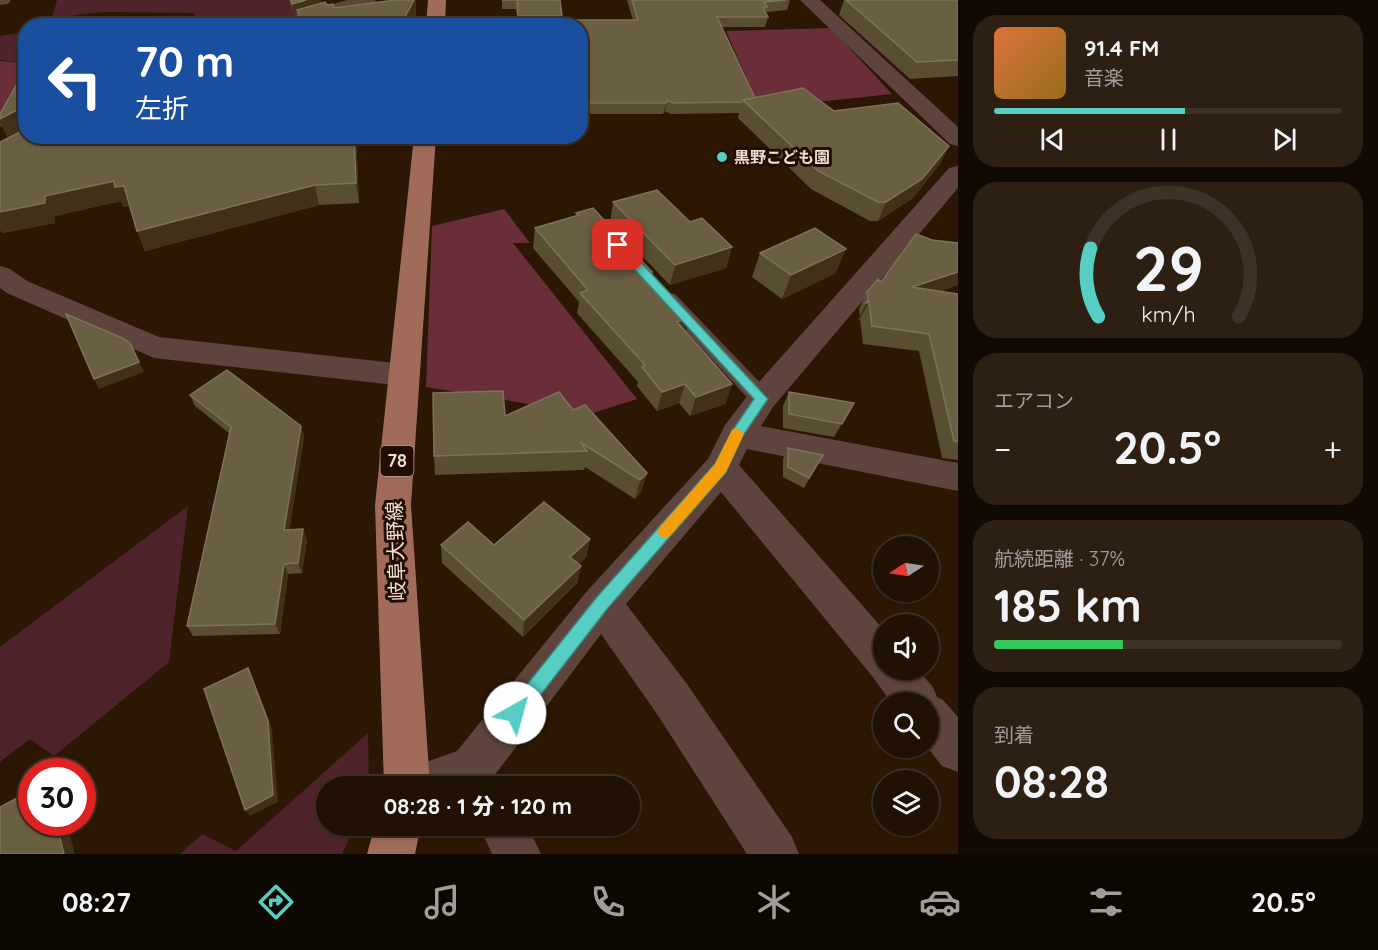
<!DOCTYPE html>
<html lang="ja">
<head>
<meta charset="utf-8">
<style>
	:root { --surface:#211103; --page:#2d1f12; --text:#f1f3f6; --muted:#a29d9a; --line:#3e3125; --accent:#56cec3 }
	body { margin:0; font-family:Quicksand,"Noto Sans JP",sans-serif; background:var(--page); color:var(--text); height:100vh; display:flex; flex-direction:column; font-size:22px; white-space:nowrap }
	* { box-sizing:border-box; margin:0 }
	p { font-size:20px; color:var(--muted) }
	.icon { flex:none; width:33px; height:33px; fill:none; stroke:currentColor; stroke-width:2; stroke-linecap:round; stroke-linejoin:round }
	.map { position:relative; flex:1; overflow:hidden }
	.details { display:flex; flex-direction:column; gap:15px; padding:15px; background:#120902; width:420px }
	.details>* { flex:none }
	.top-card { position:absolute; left:18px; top:18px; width:570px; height:126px; border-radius:24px; box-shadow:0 2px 4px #0004,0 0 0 2px var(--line); background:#1a4fa0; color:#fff; overflow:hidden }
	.needle { width:39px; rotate:258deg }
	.controls { position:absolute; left:873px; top:536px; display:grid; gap:12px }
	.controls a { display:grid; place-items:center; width:66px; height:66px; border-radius:50%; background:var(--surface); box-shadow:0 2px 4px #0004,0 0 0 2px var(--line); font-size:30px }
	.speed { position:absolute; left:18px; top:758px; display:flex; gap:12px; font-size:30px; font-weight:700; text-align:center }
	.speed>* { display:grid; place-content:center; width:78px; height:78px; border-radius:50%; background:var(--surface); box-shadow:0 2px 4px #0004,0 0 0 2px var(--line); line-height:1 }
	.speed .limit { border:9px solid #d22; background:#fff; color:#111 }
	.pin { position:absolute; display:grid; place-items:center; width:51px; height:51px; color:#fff; margin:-26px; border-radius:12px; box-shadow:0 3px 9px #0006 }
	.me { position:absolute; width:66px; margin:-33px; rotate:38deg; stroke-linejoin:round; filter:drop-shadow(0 0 4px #0008) }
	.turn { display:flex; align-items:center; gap:21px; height:126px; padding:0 18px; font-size:27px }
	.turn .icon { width:78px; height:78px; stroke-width:2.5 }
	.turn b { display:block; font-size:42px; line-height:51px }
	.big { font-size:45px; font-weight:800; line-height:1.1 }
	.details .tile { flex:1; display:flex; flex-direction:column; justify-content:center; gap:9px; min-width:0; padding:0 21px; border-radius:24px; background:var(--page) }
	.details .dial { align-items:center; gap:0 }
	.dial svg { height:156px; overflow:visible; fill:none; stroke:var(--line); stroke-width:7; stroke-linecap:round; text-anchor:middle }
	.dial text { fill:var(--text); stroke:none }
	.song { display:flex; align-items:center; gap:18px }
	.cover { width:72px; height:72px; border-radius:9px; background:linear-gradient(135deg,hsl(20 70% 55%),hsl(40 70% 35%)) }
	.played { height:6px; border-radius:3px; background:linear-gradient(90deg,var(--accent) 55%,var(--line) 55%) }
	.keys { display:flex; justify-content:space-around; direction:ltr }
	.heat { display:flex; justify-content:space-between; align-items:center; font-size:33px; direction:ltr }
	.charge { height:9px; border-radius:4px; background:linear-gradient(90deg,#34c759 37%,var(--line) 0) }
	.trip { position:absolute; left:316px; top:776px; width:324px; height:60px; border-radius:30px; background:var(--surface); box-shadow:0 2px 4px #0004,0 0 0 2px var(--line); font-weight:800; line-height:60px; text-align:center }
	.tabs { display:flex; height:96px; justify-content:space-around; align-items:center; background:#0d0701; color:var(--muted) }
	.tabs .icon { width:42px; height:42px }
	.tabs .current { color:var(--accent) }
	.tabs b { font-size:27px; color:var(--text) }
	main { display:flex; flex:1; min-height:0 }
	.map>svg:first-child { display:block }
</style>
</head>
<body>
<main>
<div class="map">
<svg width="958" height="854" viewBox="0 0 958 854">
	<rect width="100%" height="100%" fill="#2c1704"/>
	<path fill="#4e2329" d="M57,0H305L298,17L272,25H190L195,13L103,12L52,18Z
		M25,32V63L0,60V36Z
		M188,506L169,662L54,756L30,739L0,762V647Z
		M368,733L369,786H327V825H355L342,854H180L202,834L236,851Z"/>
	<path fill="#692e37" d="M831,28L892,94L760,108L726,31Z
		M0,61L26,63L25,84L0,128Z
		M504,209L530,243H513L637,399L590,414L426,387L432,226Z"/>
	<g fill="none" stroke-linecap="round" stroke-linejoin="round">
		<path fill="#5e443d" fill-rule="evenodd" d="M668,293L675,294L770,393L773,399L770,405L762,407L754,405L661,304L658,299L661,294Z"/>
		<path fill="#5e443d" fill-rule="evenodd" d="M0,0H11L8,4L0,5Z
			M347,0H376L373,4L301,26H270L272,22Z
			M800,0H820L958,127V146L950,144Z
			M958,166V188L773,407L761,426L958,463V491L747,449L739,465L884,630V669H917L933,687L937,697L943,700L958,717V772L942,766L927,747L928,702H891L872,676L721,492L626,604L687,684L792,837L799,854H747L657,714L601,634L488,784L483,786H397L404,770L457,751L588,590L708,459L725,425L751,391L949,168Z
			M0,266L10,269L27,281L159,337L404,364L415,367L420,375L415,383L404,386L154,358L7,293L0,288Z
			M479,825H527L541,854H492Z"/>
		<path fill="#a06b5b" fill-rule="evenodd" d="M428,0H446L445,26H426Z
			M414,136H436L411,505L430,786H384L375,505Z
			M375,825H421L415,854H367Z"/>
	</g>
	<path fill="#5a4e32" d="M289,0H320L321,3L334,8L416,15L411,26H299L297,12L294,13Z
		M502,0H560L562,16V25L518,26L516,9H502Z
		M627,0H790L787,10L766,12V13L768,17L765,27H722L755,98L834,111L949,146L940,164L913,198L878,221H870L811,189L738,118L739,113L671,114L665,111L663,114H589L580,74V26H572L573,20H633Z
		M844,0H958V76L910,79L839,15Z
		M26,68V136H356L359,203L319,205L145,251L137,231L130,206L123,207L121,201L55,216V223L2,233L0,229V142L8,138L0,122V114Z
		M613,202L690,222L732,247L726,268L670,285L610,223Z
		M576,213L652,272L651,278L690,317L686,332L732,384L725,404L690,416L679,403L657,411L637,386L638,382L577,313L579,302L533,248L535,228L576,216Z
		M760,253L836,273L782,299L752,277Z
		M958,285L941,291L958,294V460L942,458L919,351L863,344L860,319L858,320L860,316L859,309L867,292Z
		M789,392L854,403L834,437L783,428V406Z
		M190,395L301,426L304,437L289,530L307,540L302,573L288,574L280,634L193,636L187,626L230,434L195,406Z
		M573,410L647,473L641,492L635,499L585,467L584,470L435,475L434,456Z
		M788,448L823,455L804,488L783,477V459Z
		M590,539L586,557L579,564L581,566L577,583L523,637L442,563L441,545H494Z"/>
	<path fill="#413118" d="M306,0H320L321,5L294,13L292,4Z
		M414,0H416V15L411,26H400Z
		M667,100L665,111L663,114L666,103Z
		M17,110L26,128V130L8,139L0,122V119Z
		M354,136H356V141L359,203L356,183Z
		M949,146L940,164L913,198L878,221L886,202Z
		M114,181L124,186L132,206L123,207L121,201L55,216V223L2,233L0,229V212L45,196Z
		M315,185L319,205L145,251L137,231Z
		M732,247L726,268L670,285L675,265Z
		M846,249L836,273L782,299L791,275Z
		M958,272V285L903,304L912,287Z
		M869,302L860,319L858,320L866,303Z
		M690,317L685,337L677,322Z
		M139,362L144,372L99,389L94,379Z
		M685,384L679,403L657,411L662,392Z
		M732,384L725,404L690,416L696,397Z
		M301,426L304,437L288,540L284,530Z
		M647,473L641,492L635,499L640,480Z
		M303,529L307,540L302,573L298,563Z
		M590,539L586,557L567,575L570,557Z
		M284,564L288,574L280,634L275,624Z
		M581,566L577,583L523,637L524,620Z
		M248,668L252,676L272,729L278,802L250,816L245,810Z
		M56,822H66L75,854H64Z"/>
	<path fill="#6a5e43" stroke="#7e725a" stroke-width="1.5" d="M291,0H306L292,4Z
		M395,0H414L400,26H302L297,10L325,2L327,5L333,4L334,8Z
		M502,0H560L562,16H518L517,0Z
		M632,0H786L764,2L767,7L763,8L768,17H717L755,98L743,100L742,102L673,103L667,100L666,103H590L580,58V26H574L573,20H638Z
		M846,0H958V60L917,62Z
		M26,68V115L19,114L17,110L0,119V114Z
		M803,88L834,111L898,103L949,146L922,179L886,202H878L818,171L743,100Z
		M26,129V136H354L356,183L315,185L137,231L124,186L115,187L114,181L45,196V203L0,212V142Z
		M657,190L690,222L702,218L732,247L675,265L613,202Z
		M593,208L652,272L647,274L690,317L677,322L732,384L696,397L685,384L662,392L642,367L645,365L580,293L588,290L535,228L579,215L576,213Z
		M815,228L846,249L791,275L760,253Z
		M916,234L932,240L958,243V272L912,287L958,294V442L954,441L929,334L872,326L869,302L866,303L868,300L867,292L878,279L881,282Z
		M66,314L122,338L130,343L139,362L94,379Z
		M227,370L301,426L284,530L303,529L298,563L284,564L275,624L187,626L231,427L190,395Z
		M503,391L505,416L559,392L573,410L585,405L647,473L640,480L580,442L587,451L434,456L433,393Z
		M789,392L854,403L842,424L789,414Z
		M788,448L823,455L809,478L788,467Z
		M544,502L590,539L570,557L581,566L524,620L441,545L468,522L494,545Z
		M248,668L268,721L273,795L245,810L204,689Z
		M32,790V822H56L64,854H0V807Z"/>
	<path fill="#56cec3" stroke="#38867f" stroke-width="1.5" d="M618,241L622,242L768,399L742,437L726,472L608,608L522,719L515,722L509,719L507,713L509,707L596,598L715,464L732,431L754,399L614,247V242Z"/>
	<path fill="#f59e0b" d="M737,428L744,434L726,472L670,536L665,538L660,536L657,531L660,527L715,464L732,430Z"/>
	<circle fill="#56cec3" stroke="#220e00" stroke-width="2" cx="722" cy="157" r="6"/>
	<g text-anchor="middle" stroke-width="6" stroke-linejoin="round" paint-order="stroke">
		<g font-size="16" font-weight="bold" fill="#eddfd2" stroke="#220e00" text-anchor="start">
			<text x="734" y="163">黒野こども園</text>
		</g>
		<rect fill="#220e00" stroke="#b0a093" stroke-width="1.5" x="380.5" y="446" width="33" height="30" rx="4.5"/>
		<g font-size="18" font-weight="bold" fill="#eddfd2">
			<text x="397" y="467">78</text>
		</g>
		<g font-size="20" fill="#eddfd2" stroke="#220e00">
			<text transform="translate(396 551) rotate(-92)" y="7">岐阜大野線</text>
		</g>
	</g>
</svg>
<div class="controls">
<a><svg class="needle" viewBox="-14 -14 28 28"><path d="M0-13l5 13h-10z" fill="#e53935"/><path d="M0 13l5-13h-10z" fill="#a29d9a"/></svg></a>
<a><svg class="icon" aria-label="sound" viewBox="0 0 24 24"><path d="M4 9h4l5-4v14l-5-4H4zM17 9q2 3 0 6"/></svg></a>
<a><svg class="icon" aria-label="search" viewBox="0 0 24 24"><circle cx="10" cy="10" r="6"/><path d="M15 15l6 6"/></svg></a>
<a><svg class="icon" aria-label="layers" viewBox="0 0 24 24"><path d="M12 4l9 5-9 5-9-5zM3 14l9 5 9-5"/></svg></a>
</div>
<div class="speed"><div class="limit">30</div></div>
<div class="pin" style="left:618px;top:245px;background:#d93025"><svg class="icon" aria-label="arrive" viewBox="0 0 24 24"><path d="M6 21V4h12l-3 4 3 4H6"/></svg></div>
<svg class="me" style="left:515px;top:713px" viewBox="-20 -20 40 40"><circle r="19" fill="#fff"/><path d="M0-13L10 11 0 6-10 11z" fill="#56cec3"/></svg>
<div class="trip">08:28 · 1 分 · 120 m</div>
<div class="top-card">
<div class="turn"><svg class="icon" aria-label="left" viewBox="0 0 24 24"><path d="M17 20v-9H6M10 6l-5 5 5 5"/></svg><div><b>70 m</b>左折</div></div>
</div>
</div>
<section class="details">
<div class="tile">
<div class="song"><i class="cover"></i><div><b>91.4 FM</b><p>音楽</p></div></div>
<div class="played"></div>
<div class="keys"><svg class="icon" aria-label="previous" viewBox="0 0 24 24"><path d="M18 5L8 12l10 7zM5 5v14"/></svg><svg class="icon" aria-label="pause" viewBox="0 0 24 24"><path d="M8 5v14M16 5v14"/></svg><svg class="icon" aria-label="next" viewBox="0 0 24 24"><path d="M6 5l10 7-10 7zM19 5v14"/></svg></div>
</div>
<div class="tile dial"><svg viewBox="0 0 100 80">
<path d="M14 69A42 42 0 1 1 86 69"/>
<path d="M14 69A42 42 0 0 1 10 34" stroke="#56cec3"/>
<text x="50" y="56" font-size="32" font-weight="700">29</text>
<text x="50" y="72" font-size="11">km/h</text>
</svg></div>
<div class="tile"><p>エアコン</p>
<div class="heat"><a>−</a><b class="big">20.5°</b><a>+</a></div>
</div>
<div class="tile"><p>航続距離 · 37%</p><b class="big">185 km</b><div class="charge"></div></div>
<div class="tile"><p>到着</p><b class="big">08:28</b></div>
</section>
</main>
<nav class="tabs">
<b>08:27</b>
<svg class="icon current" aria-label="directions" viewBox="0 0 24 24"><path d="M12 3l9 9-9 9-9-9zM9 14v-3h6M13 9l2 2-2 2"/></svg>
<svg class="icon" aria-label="music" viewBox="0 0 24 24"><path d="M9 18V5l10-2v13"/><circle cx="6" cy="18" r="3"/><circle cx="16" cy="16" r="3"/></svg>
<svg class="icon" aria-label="phone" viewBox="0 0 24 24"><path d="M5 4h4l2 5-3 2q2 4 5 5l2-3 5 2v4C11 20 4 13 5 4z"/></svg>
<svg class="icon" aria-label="climate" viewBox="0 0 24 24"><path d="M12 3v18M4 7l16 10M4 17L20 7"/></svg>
<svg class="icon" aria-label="car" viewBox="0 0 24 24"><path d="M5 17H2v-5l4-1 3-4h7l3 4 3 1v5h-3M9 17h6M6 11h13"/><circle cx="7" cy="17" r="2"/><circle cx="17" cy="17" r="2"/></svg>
<svg class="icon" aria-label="filters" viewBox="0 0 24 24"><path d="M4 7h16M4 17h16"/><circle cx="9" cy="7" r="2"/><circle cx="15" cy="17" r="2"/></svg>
<b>20.5°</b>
</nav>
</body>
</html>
